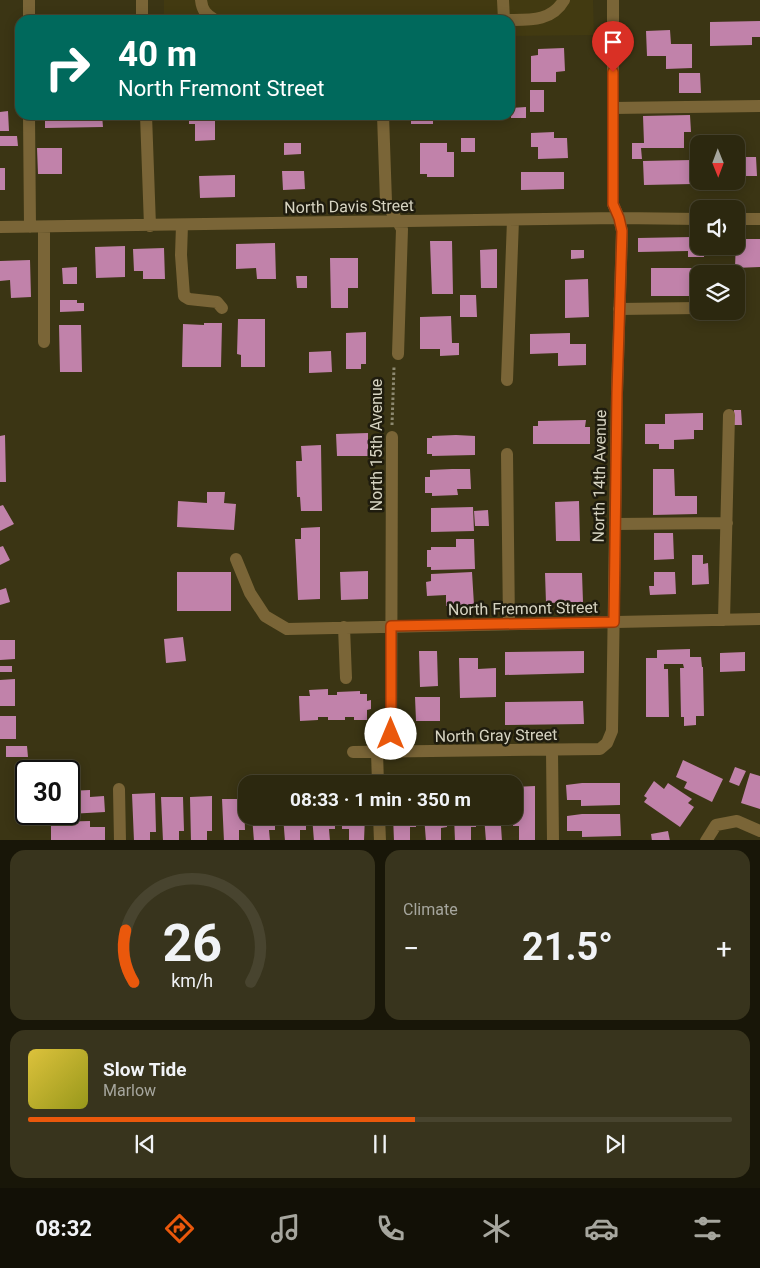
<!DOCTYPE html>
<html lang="en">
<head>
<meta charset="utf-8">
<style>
	:root { --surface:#2c280f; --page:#38341d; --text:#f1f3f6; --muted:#a6a69e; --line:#48442f; --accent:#ea580c }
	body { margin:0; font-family:Roboto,sans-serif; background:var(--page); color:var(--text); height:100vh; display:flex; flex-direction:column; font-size:19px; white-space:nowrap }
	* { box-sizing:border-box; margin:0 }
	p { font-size:16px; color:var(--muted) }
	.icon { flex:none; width:28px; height:28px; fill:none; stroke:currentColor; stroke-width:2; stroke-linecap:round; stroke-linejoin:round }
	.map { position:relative; height:840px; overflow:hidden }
	.side { display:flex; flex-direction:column; gap:10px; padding:10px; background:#181608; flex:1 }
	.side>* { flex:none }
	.hud { position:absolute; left:15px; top:15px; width:500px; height:105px; border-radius:15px; box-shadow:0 2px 12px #0003,0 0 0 1px var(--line); background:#00695c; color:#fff; overflow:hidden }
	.needle { width:32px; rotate:179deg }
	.buttons { position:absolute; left:690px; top:135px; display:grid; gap:10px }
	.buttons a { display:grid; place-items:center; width:55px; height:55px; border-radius:10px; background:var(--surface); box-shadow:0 2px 12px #0003,0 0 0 1px var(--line); font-size:25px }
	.speed { position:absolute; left:15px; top:760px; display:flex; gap:10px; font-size:25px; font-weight:700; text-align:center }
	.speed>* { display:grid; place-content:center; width:65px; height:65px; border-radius:50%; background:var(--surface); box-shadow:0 2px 12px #0003,0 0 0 1px var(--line); line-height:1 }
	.speed .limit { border:2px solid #111; border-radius:8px; background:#fff; color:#111 }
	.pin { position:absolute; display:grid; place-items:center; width:42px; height:42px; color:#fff; margin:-51px -21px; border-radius:50% 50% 50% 0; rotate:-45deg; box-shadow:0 0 5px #0007 }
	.pin .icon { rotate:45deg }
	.me { position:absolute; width:55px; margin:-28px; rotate:0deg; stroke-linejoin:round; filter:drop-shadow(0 0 4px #0008) }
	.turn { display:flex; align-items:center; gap:18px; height:105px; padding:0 20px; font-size:22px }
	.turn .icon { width:65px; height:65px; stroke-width:2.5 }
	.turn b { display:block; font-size:35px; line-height:42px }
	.big { font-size:38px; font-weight:700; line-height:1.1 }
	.side .card { flex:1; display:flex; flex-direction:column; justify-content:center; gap:8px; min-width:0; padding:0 18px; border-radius:15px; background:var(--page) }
	.side .dial { align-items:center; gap:0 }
	.dial svg { height:130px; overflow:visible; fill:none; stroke:var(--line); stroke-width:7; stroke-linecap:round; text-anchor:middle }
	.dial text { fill:var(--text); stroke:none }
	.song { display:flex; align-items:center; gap:15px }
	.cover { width:60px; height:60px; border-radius:8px; background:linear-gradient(135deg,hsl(50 70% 55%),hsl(60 70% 35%)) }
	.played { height:5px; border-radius:2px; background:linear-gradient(90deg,var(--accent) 55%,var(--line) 55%) }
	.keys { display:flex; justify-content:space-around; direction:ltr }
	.heat { display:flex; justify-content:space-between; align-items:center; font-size:28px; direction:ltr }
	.side .tiles { flex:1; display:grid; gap:10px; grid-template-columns:1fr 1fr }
	.card:last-child { grid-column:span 2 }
	.trip { position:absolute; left:238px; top:775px; width:285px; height:50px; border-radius:15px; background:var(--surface); box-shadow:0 2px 12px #0003,0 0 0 1px var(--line); font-weight:700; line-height:50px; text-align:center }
	.tabs { display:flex; height:80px; justify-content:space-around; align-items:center; background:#121006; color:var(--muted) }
	.tabs .icon { width:35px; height:35px }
	.tabs .current { color:var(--accent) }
	.tabs b { font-size:22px; color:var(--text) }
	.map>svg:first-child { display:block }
</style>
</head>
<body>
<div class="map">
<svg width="760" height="841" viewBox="0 0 760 841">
	<rect width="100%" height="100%" fill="#3b3514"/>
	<path fill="#423a11" d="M164,0H593L594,35L510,36V20H164Z"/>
	<path fill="#c182aa" d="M760,21V37H752V45L710,46V22Z
		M670,30L671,44H692V68L666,69V56H647L646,31Z
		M564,48L565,71L556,72V82H531V56L538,55V49Z
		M679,73H700L701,93H679Z
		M530,90H544V112H530Z
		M526,107V118H511V108Z
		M8,111L9,131H0V112Z
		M66,115H102L103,127L45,128V120H66Z
		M189,115H215V140L195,141V124H189Z
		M411,115H433V124H411Z
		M690,115L691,132H684V148H641L642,159H632V143H644L643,116Z
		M554,132V138H567L568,158L538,159V147H531V133Z
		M0,136H17L18,146H0Z
		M461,138H475V152H461Z
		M284,143H301V154L284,155Z
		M420,143H447V152H454V177H427V174H420Z
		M37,148H62V174H38Z
		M736,157H756L757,176H736Z
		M692,160L693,184L644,185L643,161Z
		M0,168H5V190H0Z
		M282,171H304L305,189L283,190Z
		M521,172H564V189L521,190Z
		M235,175V197L200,198L199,176Z
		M692,237L693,241H699V246H704V257H688V251L638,252V238Z
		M736,239H760V267L735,268Z
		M430,241H452L453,294H432Z
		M275,243L276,279H257L256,268L236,269V244Z
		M125,246V277L96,278L95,247Z
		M164,248L165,279H143V271H134L133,249Z
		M497,249V288H481L480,250Z
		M571,250H584V258L571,259Z
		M330,258H358V288H348V308H331Z
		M30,260L31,297L11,298L10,280L0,281V261Z
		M77,267V284H63L62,268Z
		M651,268H715V274H699V296H651Z
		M296,276H307V288H297Z
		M588,279L589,317L565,318V280Z
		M460,295H476L477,317H460Z
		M60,300H77V303H84V311L60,312Z
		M451,316L452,343H459V355L440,356V349H420V317Z
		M238,319H265V367H241V355L237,354Z
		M204,323H222L221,367H182L183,324L204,325Z
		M59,325H81L82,372H60Z
		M366,332V364H361V369H346V333Z
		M570,333V344H586V365L558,366V353L530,354V334Z
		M331,351L332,372L309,373V352Z
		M734,410H741L742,425H734Z
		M703,413V430H694V439L674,440V449H659V444H645V424H665V414Z
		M586,420L585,427H590V444H533V426H538V421Z
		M368,433V456H337L336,434Z
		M5,435L6,482H0V436Z
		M456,435L475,436V455L432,456V454H427V438H432V436Z
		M321,445L322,511H301L300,497H297L296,461H302L301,446Z
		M452,469H470L471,489H457L458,495L432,496V493H425V477H430V470Z
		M653,469H674L675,496H697V514L653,515Z
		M207,492H225L224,503L236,504L234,530L177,527L178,501L207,503Z
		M579,501L580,541H556L555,502Z
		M3,505L14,524L0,531V506Z
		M473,507L474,531L431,532V508Z
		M488,510L489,526H475L474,511Z
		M320,527V599L298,600L295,539H301V528Z
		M654,533H673L674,559L654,560Z
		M456,539H474L475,569L431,570V567H427V550H431V547H456Z
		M3,546L10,560L0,565V547Z
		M692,555H703V564L708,563L709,584L692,585Z
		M368,571V599L341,600L340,572Z
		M177,572H231V611H177Z
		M472,572L474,605L446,606V595L427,596L426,582L431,581V574Z
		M654,572H675L676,594L650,595L649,586H654Z
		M545,573H582L583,602L546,603Z
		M6,588L10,602L0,605V590Z
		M183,637L186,661L166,663L164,639Z
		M0,640H15V659L0,660Z
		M690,649V657H701L702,667H703L704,716H696V725L684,726V717H681L680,668H684L683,664H664V669H668L669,717H646V658H657V650Z
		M419,651H437L438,686L420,687Z
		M584,651V673L505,675V652Z
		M745,652V671L720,672V653Z
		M459,658H478V669L496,668V697L460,698Z
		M0,666H12V672H0Z
		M15,679V706H0V680Z
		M328,689V695H337V692L360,691V694H367V701L371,700V709L367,710V720H354V717H345V720H328V717H318V720L300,721L299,696H310L309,690Z
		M415,697H440V721H416Z
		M583,701L584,724L505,725V702Z
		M0,716H16V739H0Z
		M6,746H27L28,757H6Z
		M683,760L723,779L712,802L684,788L687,782L676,777Z
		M735,767L746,771L739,786L729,782Z
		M750,773L760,776V809L741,803Z
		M654,781L664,789L668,783L692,799L688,803L694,807L680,827L644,802L647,798L644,796Z
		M582,783H620V805L581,806V800H567L566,785Z
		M535,786V840H519V826H513L514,787Z
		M90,790V797L104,796L105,812L69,814V791Z
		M155,793L156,832H150V841H134L132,794Z
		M212,796V831H207V841H191L190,797Z
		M161,797H183L184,831H179V841H163Z
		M222,799H244L245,830H239V841H224Z
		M582,814H620L621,836L582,837V831H567V816Z
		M252,816H275V830H269L270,841H254Z
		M283,816H306V830H300V841H285Z
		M312,816H335V829H329L330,841H314Z
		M342,816H365L364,841H349V829H342Z
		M393,816H416V827H410V841H394Z
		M424,816H447V827L441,828V841H426Z
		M454,816H476V827H471V841H455Z
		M484,816H507V826H501L502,841H486Z
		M90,821V827H105V841H51V822Z
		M668,831L670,841H652L651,834Z"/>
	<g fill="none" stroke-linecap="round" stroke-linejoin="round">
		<path stroke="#8e8a71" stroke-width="3" stroke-dasharray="2.5 2.5" stroke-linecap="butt" d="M392,425L394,367"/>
		<path stroke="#7a6537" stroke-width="12" d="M29,0V20
			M142,0V20
			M201,0C202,10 206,15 215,20
			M503,0L504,20
			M510,20C531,20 552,21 564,0
			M613,108L760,106
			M29,115L30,227
			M146,115L150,226
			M383,115L386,202L402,229L398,354
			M736,219H760
			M182,225L181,255L184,296L189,299L217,302L222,308
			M0,227L619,218L699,219
			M44,227V342
			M619,309L699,308
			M507,380L513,220
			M507,454L509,624
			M615,524L727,523
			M236,559L250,593L265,616L287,629L760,619
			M724,620L729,415
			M344,627L346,678
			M552,751L553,841
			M353,752L600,749L607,743L612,731L617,393L622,231L619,218L613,204V0
			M377,752L378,784
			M391,752L392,437
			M119,789L120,841
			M379,816L380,841
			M706,841L716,825L737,821L760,831"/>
	</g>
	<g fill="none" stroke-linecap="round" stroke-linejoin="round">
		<g stroke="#983908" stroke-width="12">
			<path id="route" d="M391,734V626L614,622L617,393L622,231L619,218L613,204V72"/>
		</g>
		<use href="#route" stroke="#ea580c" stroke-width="9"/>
	</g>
	<g text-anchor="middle" stroke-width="5" stroke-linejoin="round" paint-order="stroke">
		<g font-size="16" fill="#d7d4c2" stroke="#1f1c0e">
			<text transform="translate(349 206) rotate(-1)" y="6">North Davis Street</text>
			<text transform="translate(376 445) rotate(-90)" y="6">North 15th Avenue</text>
			<text transform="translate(599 476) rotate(-89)" y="6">North 14th Avenue</text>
			<text transform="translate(523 608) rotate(-1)" y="6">North Fremont Street</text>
			<text transform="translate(496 735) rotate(-1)" y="6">North Gray Street</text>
		</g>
	</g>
</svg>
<div class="buttons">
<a><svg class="needle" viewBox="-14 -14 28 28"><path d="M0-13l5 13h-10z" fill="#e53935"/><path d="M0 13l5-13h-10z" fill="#a6a69e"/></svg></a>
<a><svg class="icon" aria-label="sound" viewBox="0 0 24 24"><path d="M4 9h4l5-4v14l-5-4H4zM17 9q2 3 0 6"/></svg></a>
<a><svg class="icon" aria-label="layers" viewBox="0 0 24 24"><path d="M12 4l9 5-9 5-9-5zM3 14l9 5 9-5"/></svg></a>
</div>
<div class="speed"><div class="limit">30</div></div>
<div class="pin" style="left:613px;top:72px;background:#d93025"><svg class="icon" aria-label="arrive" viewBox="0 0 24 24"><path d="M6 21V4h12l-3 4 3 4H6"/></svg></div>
<svg class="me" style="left:391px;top:734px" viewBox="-20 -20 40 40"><circle r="19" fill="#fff"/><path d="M0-13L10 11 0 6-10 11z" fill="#ea580c"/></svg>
<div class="trip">08:33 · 1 min · 350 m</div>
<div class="hud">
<div class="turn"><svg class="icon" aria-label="right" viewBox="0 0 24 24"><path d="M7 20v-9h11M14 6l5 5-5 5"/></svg><div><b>40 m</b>North Fremont Street</div></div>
</div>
</div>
<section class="side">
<div class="tiles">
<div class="card dial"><svg viewBox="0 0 100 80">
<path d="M14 69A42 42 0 1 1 86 69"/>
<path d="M14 69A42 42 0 0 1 9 37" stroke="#ea580c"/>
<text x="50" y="56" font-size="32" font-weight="700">26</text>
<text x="50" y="72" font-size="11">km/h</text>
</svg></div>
<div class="card"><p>Climate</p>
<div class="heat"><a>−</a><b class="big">21.5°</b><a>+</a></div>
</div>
<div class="card">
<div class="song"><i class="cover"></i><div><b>Slow Tide</b><p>Marlow</p></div></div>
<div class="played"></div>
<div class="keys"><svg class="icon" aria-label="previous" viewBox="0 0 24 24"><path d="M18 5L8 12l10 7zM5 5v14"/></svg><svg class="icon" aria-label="pause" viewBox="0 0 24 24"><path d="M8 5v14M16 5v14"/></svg><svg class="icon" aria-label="next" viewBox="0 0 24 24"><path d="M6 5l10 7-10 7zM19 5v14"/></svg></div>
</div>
</div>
</section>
<nav class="tabs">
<b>08:32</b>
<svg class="icon current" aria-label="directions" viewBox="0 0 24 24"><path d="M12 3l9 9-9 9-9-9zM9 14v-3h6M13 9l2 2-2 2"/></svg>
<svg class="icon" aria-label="music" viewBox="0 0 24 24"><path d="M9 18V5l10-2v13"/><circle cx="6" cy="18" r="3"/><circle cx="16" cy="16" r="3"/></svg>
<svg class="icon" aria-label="phone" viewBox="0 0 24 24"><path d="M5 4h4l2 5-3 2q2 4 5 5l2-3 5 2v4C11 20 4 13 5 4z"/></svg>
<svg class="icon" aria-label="climate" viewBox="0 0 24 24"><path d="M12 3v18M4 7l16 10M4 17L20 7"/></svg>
<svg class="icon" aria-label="car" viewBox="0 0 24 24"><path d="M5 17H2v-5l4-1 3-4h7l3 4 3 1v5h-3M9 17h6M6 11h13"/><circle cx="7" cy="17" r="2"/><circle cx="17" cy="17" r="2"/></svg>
<svg class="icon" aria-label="filters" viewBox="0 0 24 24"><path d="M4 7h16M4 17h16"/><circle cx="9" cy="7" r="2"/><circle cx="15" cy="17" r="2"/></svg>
</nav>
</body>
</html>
